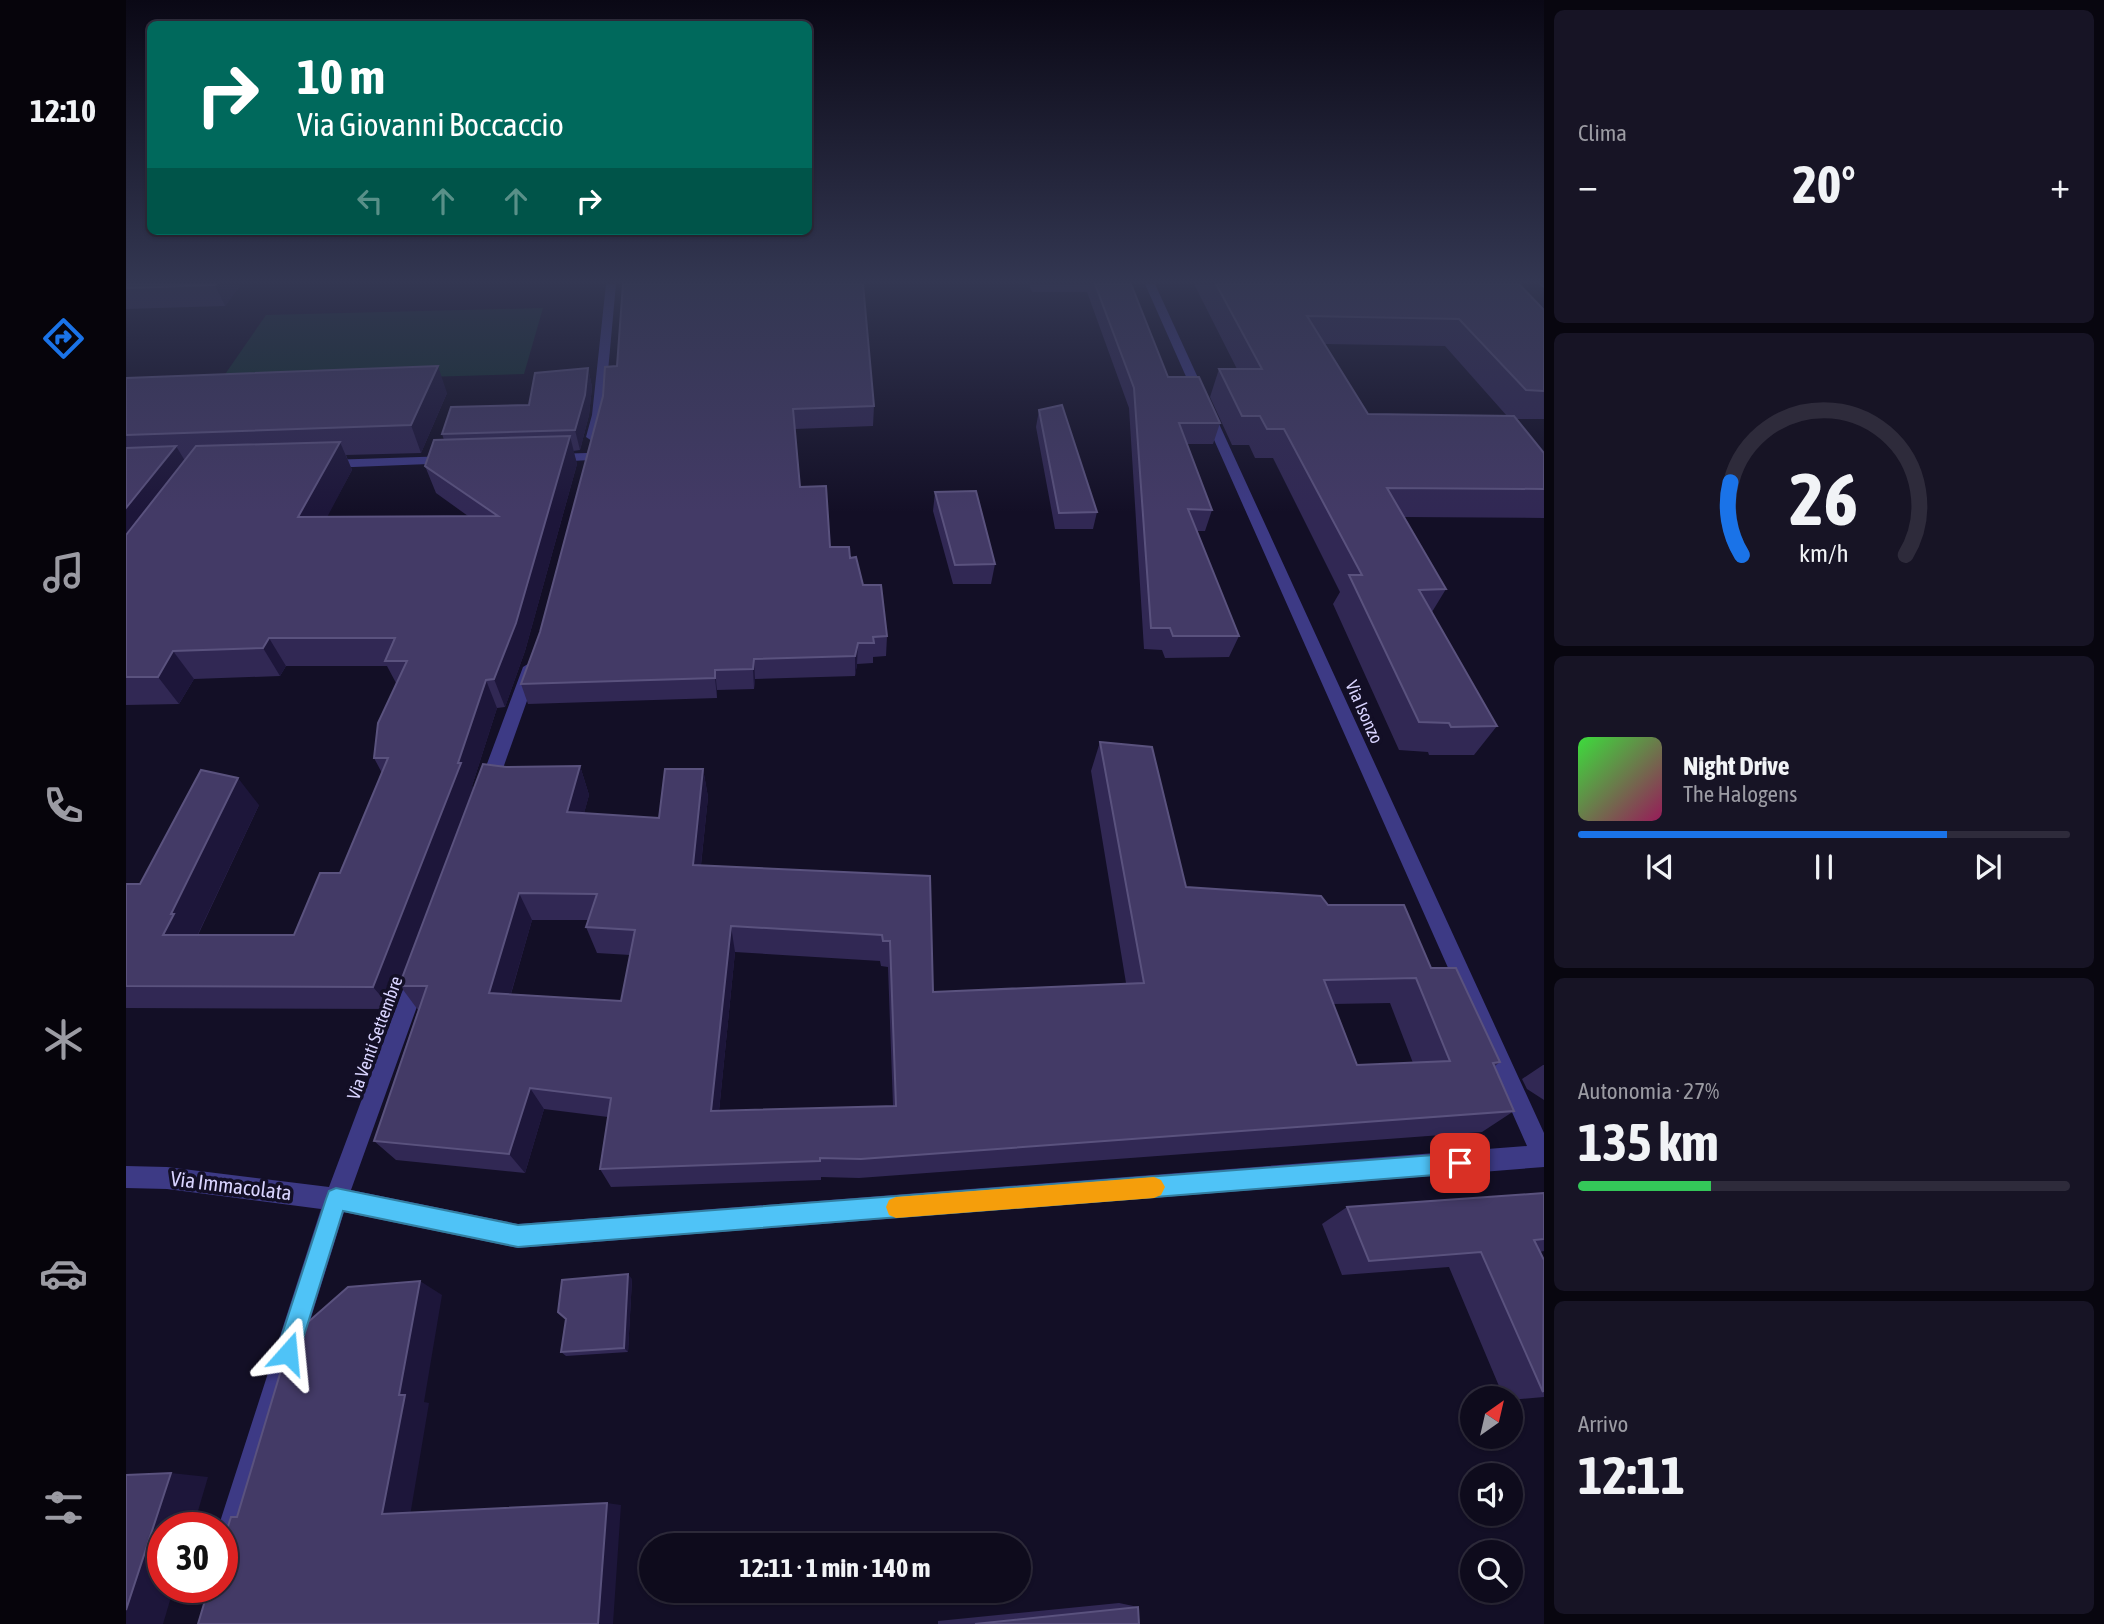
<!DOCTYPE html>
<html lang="it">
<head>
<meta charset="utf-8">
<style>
	:root { --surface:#0e0b1c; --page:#171425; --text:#f1f3f6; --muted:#9b9ba3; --line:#2e2b3b; --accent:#1a73e8 }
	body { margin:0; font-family:"Asap Condensed",sans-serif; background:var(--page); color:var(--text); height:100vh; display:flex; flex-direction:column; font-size:26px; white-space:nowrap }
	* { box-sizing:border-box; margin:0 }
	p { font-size:23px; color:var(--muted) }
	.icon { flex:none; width:38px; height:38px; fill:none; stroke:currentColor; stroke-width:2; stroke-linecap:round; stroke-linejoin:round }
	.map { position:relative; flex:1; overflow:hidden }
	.side { display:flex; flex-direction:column; gap:10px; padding:10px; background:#08060f; width:560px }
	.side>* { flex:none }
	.guide { position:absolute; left:21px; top:21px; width:665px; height:214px; border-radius:10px; box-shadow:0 2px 5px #0004,0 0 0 2px var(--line); background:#00695c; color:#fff; overflow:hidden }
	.needle { width:46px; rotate:34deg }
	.tools { position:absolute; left:1334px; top:1386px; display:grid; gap:14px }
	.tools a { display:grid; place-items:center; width:63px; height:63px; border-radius:50%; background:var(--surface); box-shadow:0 2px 5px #0004,0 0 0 2px var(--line); font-size:35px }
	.speed { position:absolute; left:21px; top:1512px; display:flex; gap:14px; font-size:35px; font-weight:700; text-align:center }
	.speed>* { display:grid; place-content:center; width:91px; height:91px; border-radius:50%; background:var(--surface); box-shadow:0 2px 5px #0004,0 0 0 2px var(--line); line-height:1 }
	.speed .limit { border:10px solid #d22; background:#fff; color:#111 }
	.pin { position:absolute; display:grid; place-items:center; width:60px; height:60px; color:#fff; margin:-30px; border-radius:14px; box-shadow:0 4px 10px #0006 }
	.me { position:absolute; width:77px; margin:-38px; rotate:18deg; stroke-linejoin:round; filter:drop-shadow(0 0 5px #0008) }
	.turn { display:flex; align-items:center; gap:24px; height:147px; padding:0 35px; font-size:32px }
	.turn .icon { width:91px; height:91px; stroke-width:2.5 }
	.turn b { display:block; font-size:49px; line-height:60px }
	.lanes { display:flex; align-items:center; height:66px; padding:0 35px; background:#0003; justify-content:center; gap:35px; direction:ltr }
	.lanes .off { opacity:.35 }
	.big { font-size:52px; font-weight:700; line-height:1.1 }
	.side .widget { flex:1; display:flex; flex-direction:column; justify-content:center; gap:10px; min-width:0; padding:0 24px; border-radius:10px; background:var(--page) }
	.side .dial { align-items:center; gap:0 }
	.dial svg { height:182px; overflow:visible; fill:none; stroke:var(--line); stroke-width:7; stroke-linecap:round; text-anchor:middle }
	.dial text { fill:var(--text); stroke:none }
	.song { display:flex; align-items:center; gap:21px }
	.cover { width:84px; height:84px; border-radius:10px; background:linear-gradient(135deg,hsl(120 70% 55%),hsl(330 70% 35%)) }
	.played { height:7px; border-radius:4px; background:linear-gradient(90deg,var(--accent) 75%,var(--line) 75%) }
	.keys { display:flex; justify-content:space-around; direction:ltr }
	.heat { display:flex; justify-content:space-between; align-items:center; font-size:38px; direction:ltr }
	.charge { height:10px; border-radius:5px; background:linear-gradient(90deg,#34c759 27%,var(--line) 0) }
	.trip { position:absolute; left:513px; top:1533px; width:392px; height:70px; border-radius:35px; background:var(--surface); box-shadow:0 2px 5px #0004,0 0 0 2px var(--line); font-weight:700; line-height:70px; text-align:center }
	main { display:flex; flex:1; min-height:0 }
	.tab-bar { display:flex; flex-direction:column; width:126px; justify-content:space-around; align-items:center; background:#06040b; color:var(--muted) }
	.tab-bar .icon { width:49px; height:49px }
	.tab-bar .selected { color:var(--accent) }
	.tab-bar b { font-size:32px; color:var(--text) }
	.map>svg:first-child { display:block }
</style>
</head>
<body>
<main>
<nav class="tab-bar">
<b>12:10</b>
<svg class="icon selected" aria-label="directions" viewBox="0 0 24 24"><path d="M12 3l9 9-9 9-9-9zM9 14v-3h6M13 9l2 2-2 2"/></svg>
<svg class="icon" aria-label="music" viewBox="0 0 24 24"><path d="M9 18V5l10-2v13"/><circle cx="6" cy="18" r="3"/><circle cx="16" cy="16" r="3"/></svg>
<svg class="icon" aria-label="phone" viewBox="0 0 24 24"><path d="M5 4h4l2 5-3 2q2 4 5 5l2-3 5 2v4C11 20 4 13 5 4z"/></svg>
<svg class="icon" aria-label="climate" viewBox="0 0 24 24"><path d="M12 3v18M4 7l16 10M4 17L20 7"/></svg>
<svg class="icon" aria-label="car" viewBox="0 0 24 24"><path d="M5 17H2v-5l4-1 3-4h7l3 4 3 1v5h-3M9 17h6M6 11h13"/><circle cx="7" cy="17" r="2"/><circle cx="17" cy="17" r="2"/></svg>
<svg class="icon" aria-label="filters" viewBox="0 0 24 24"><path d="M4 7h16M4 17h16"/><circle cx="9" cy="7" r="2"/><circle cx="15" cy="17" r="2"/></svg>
</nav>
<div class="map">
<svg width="1418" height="1624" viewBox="0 0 1418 1624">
	<rect width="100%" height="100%" fill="#130f26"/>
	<path fill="#12302f" d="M417,308L398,374L93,383L140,315Z"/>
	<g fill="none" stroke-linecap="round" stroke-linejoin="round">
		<path fill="#3d3a85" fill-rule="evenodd" d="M480,284H490L478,415L472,437L466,441L460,437L466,415Z
			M1019,284H1029L1418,1133V1167L392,1248L218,1212L110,1558L106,1568L96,1572V1528H92L195,1209L41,1189L0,1188V1166L41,1167L203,1187L282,976L285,970L292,967L299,970L302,976L225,1190L392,1224L1401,1146Z
			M1412,284H1418V288Z
			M461,453L465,454V460L426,462L420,458L426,454Z
			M324,456L328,457V463L202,468L196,464L202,460Z
			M405,662L413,667L370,788L367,793H355L352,788L397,667Z"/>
	</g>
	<path fill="#312854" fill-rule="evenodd" d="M0,284H115L99,306L0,309Z
		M895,284H1005L1042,377L1094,423L1087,444H1061L1086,510L1079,531H1071L1113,636L1103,657L1039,658L1036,650L1018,649L1003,408L961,292H906L903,284Z
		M1068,284H1393L1418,310V419H1390L1418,453V518L1278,517L1320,589L1306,612L1371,726L1348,755H1303L1302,752L1273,750L1207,604L1214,592L1147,458H1129L1123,445H1106L1084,397L1093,369H1111ZM1199,344L1319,346L1381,416L1242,414Z
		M462,368L466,387L463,415L454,450L447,451L451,464L399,651L379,707L371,708L346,786L348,790L380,767L454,766L463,795L458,813L533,818L577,769L582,797L575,865L804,876L807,992L1000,983L965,771L974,742L1060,887L1202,905L1305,968L1374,1062L1369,1066L1388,1111L1356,1132L733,1178L695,1177V1180L485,1187L474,1169L482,1117L418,1109L399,1173L270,1160L248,1141L292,1010L275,987L266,1009L0,1008V884H14L133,805L72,935H168L214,873L256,773L248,758L270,683L261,666H160L154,676L68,679L53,704L0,705V378L321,393L295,453L220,455L226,470L201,516H342L310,493L299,466L318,440L316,434L403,405ZM406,920H462L460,927L471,953L504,955L495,1001L385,994ZM609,952L754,961L755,966L762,967L767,1106L593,1111ZM1264,1003L1287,1063L1231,1065L1207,1004Z
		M477,396L748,406L747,426L669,429L674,487L704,547L724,558L761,636L760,656L747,657V663L731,664L729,676L629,679L628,689L591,690V698L402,704L395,684L414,632Z
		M913,410L971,512L967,529H929L910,427Z
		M809,492L869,564L865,584H827L807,511Z
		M1417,1065H1418V1100L1401,1089L1396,1079Z
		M1418,1193V1251L1414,1252L1418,1260V1397L1384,1400V1398H1378L1323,1267L1216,1275L1196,1224L1221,1207Z
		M506,1279L502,1352L440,1356L435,1352Z
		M993,1603L1012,1607L1013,1624H812V1621Z"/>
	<path fill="#1d163a" d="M90,284H115L99,306L89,285Z
		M312,366L321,393L295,453L285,425Z
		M462,368L466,387L463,415L454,450L449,430Z
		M444,436L451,464L399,651L379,707L368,679Z
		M214,442L226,470L187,544L172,517Z
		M50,446L67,474L0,562V508Z
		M143,638L160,666L154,676L137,648Z
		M732,643L731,664L729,676V656Z
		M47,651L68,679L53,704L32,677Z
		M628,659L629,679L628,689L627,669Z
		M589,670L591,690V698L589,678Z
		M360,680L371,708L346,786L348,790L273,986L275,987L266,1009L247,987L332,763Z
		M454,766L463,795L451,840L441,812Z
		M577,769L582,797L572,892L567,865Z
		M112,778L133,805L71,936L37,935L45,914Z
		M393,893L406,920L378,1017L363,993Z
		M605,926L609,952L591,1131L585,1111Z
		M404,1088L418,1109L399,1173L383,1154Z
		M502,1274L506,1279L502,1352L498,1348Z
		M294,1281L316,1295L298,1402L303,1403L284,1516L256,1514L273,1395Z
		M45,1473L82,1477L67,1528H37V1587H48L37,1624H0V1610Z
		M481,1503L495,1505L487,1624H472Z"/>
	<path fill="#433a66" stroke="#5a527e" stroke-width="2" fill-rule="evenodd" d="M0,284H90L89,285L0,288Z
		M497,284H737L748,406L667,409L674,487L700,486L704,547H723L724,558L730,557L737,585H755L761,636L747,637L748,643H732L729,656L628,659L627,669L589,670V678L395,684L414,632L477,396L479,367L491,366Z
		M969,284H1005L1042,377H1073L1094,423H1053L1086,510L1062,509L1113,636H1047L1044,628H1025L1008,388Z
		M1090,284H1393L1418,310V391L1400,390L1333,319L1181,316L1242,414L1388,416L1418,453V489L1261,488L1320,589L1293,590L1371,726L1325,727L1323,723L1293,722L1223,575H1236L1158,429H1141L1134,416H1116L1093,369H1136Z
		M312,366L285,425L0,435V378Z
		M462,368L459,395L449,430L316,434L325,407L403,405L409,373Z
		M936,405L971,512L933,513L913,410Z
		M444,436L390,623L368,679L360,680L332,763H335L247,987L0,986V884H14L75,770L112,778L45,914H48L37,935H168L194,873H214L262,758H248L252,723L281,661H259L269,638H143L137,648L47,651L32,677H0V535L70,446L214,442L172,517L372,516L299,466L308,440Z
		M50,446L0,508V448Z
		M850,491L869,564L829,565L809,492Z
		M974,742L1026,747L1060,887L1195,896L1202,905H1278L1305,968H1330L1374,1062L1367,1063L1388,1111L735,1159L694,1158V1161L474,1169L485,1098L404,1088L383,1154L248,1141L301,986H273L357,764L380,767L454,766L441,812L533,818L539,769H577L567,865L804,876L807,992L1018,983ZM393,893L471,894L460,927L509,930L495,1001L363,993ZM605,926L756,935L757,941H764L770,1106L585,1111ZM1290,978L1324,1061L1231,1065L1198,980Z
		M1418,1193V1239L1408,1240L1418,1260L1417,1392L1355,1252L1243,1261L1221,1207Z
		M502,1274L498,1348L435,1352L440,1319L432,1312L436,1280Z
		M294,1281L273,1395H279L256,1514L481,1503L472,1624H72L83,1587H96V1545L105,1517H111L165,1337L222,1287Z
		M45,1473L0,1610V1475Z
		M1012,1607L1013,1624H849Z"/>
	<linearGradient id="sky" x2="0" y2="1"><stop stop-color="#0a0815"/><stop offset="0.55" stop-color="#333752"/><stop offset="1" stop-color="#333752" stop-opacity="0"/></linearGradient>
	<rect width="1418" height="512" fill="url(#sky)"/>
	<path fill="#4fc3f7" stroke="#337fa1" stroke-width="2" d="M1334,1153L1342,1156L1345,1163L1342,1170L1334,1173L392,1247L217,1211L170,1361L162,1364L153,1361L150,1353L200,1199L203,1191L210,1188L392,1225Z"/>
	<path fill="#f59e0b" d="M1028,1177L1035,1180L1039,1187L1035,1195L1028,1198L770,1218L763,1215L760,1207L763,1200L770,1197Z"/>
	<g text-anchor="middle" stroke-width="7" stroke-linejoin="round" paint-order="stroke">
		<g font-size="18" fill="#d9d4ff" stroke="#130f26">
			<text transform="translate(1238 712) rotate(66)" y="6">Via Isonzo</text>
			<text transform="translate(249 1038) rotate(-70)" y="6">Via Venti Settembre</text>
		</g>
		<g font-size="21" fill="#d9d4ff" stroke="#130f26">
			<text transform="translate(105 1186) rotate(7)" y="7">Via Immacolata</text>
		</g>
	</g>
</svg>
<div class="tools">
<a><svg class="needle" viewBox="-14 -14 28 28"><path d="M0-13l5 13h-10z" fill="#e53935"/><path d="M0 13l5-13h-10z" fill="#9b9ba3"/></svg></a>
<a><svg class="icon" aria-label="sound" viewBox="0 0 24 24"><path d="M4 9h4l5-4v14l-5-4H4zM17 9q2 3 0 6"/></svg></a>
<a><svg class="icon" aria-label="search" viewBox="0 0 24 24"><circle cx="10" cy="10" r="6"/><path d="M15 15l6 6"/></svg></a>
</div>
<div class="speed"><div class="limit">30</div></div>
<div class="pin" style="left:1334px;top:1163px;background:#d93025"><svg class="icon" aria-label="arrive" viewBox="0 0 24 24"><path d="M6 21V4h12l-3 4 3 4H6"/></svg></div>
<svg class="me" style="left:162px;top:1353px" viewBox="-20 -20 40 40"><path d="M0-17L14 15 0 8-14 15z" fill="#4fc3f7" stroke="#fff" stroke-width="4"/></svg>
<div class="trip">12:11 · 1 min · 140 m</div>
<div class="guide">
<div class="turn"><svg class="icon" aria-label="right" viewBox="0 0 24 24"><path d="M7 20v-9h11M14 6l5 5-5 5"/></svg><div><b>10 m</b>Via Giovanni Boccaccio</div></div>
<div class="lanes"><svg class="icon off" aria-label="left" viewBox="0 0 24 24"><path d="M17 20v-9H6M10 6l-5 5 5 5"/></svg><svg class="icon off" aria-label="ahead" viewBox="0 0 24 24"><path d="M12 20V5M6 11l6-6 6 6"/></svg><svg class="icon off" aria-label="ahead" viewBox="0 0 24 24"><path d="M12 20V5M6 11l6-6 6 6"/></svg><svg class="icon" aria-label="right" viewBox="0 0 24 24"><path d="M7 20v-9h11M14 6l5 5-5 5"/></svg></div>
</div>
</div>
<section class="side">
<div class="widget"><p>Clima</p>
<div class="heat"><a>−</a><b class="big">20°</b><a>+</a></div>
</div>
<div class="widget dial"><svg viewBox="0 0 100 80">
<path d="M14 69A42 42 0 1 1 86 69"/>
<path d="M14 69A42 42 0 0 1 9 37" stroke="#1a73e8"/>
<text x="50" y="56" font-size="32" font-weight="700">26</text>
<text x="50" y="72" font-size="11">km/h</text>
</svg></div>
<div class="widget">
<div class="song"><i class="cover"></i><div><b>Night Drive</b><p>The Halogens</p></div></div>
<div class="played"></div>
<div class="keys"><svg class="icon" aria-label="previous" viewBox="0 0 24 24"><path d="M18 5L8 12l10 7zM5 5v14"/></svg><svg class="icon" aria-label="pause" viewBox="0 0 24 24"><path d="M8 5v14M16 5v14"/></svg><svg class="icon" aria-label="next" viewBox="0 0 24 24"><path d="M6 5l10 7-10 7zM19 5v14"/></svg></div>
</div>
<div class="widget"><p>Autonomia · 27%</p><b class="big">135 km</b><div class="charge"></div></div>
<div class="widget"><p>Arrivo</p><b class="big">12:11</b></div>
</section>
</main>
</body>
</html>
